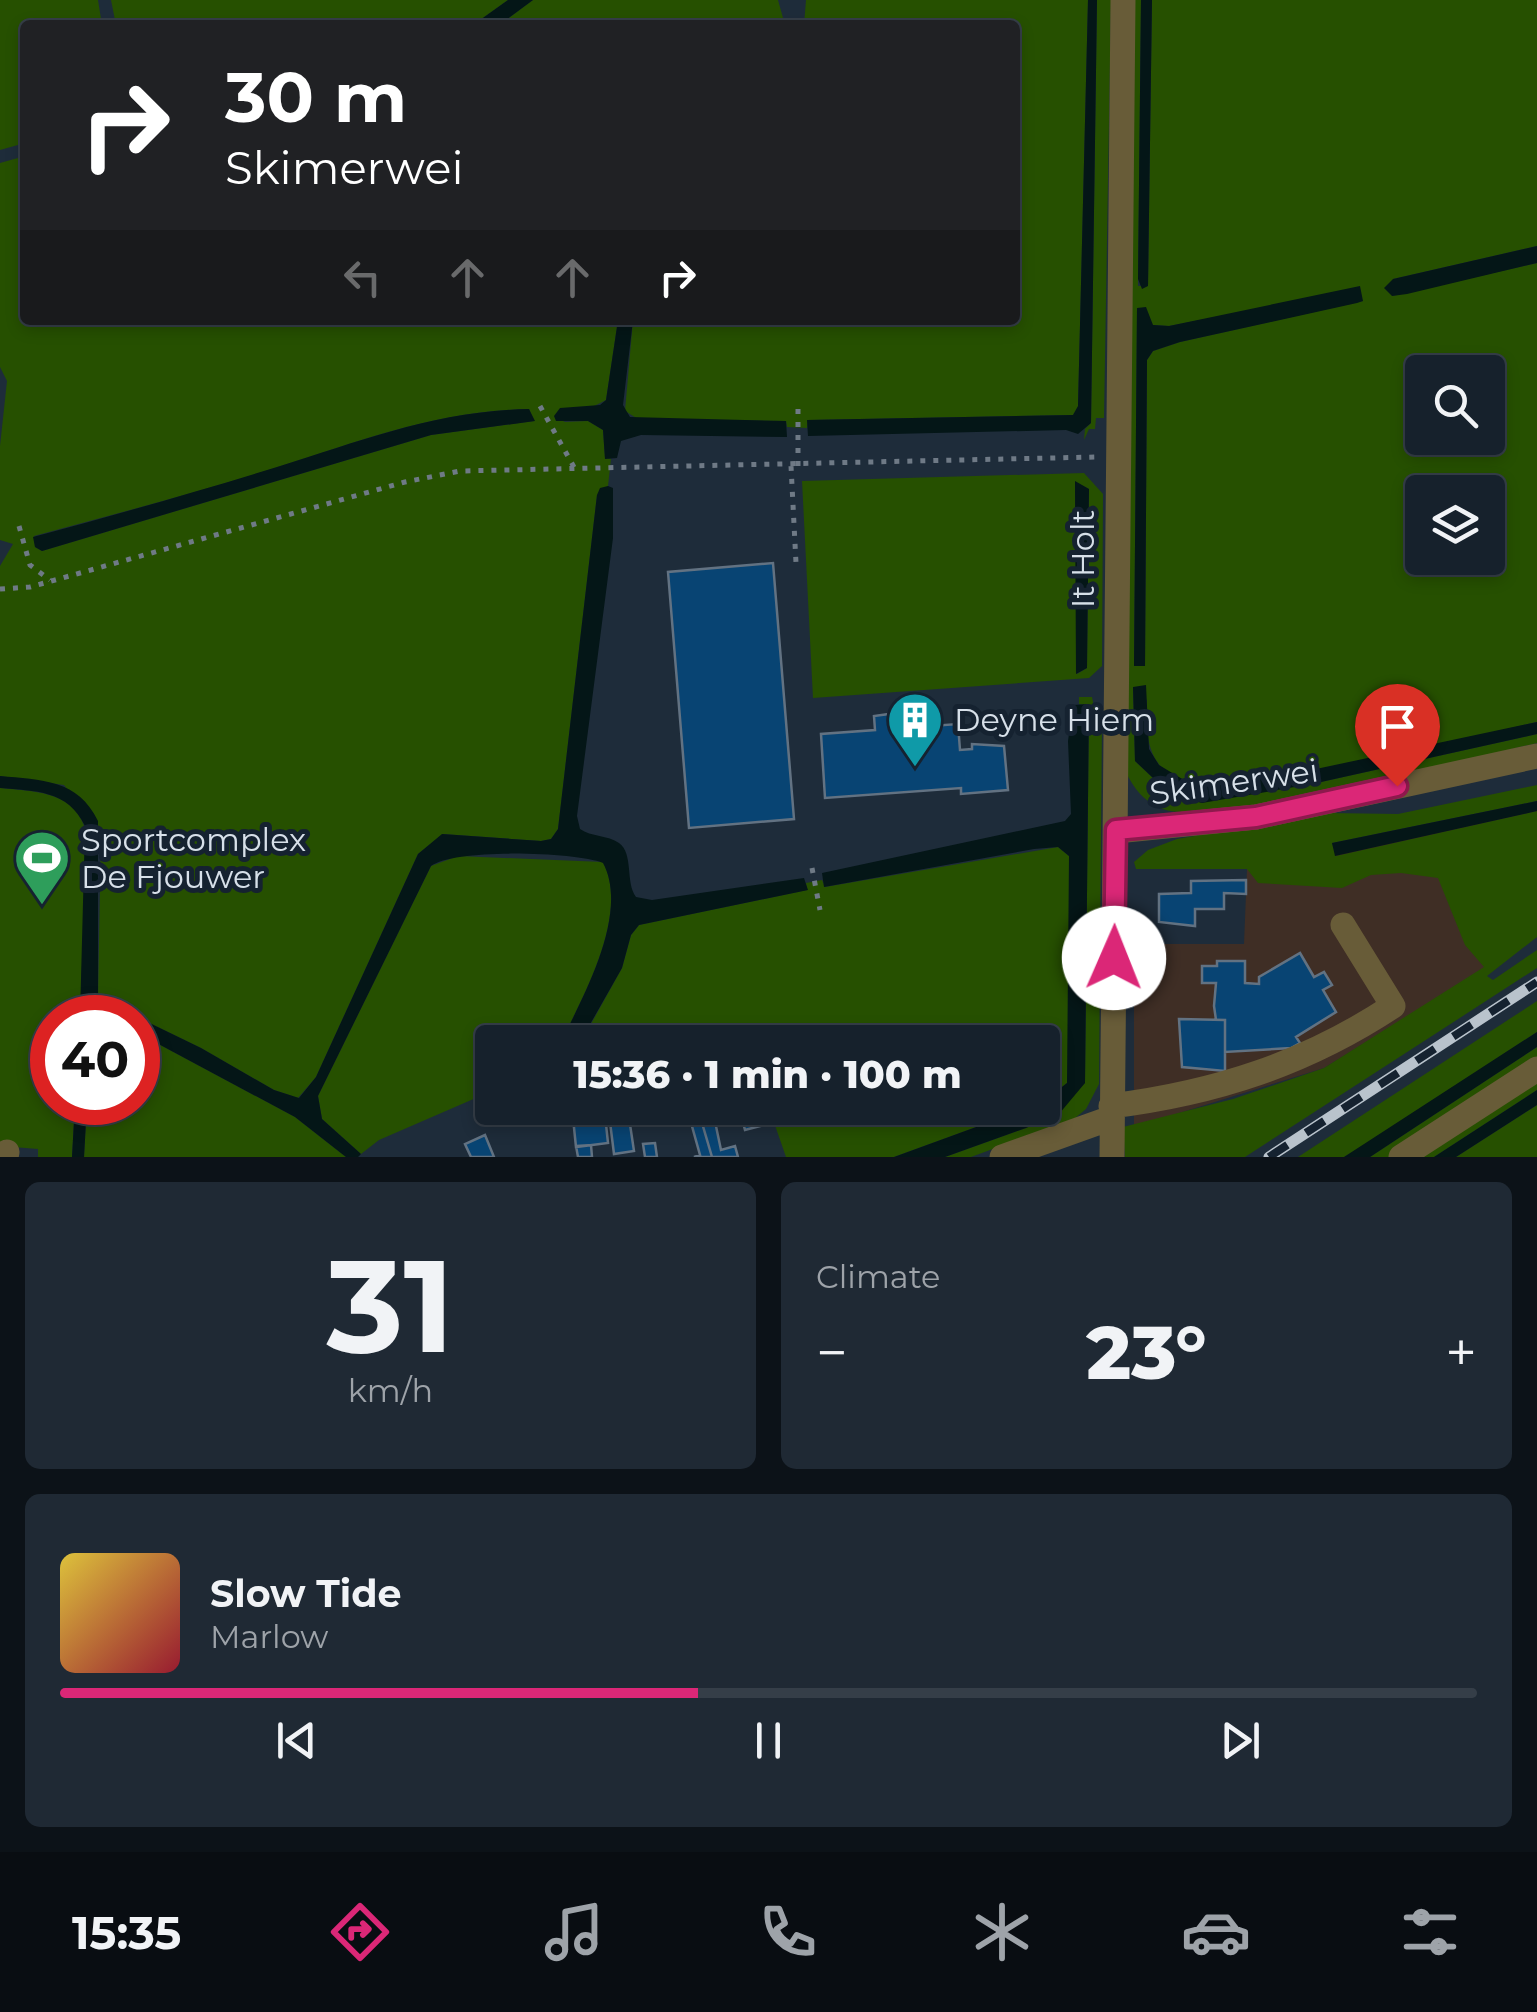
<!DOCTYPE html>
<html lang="en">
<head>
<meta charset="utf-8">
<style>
	:root { --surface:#16212c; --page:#1f2934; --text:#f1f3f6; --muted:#9ea3a9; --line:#353e48; --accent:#db2777 }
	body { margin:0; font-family:Montserrat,sans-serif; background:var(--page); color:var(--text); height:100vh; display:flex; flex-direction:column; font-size:38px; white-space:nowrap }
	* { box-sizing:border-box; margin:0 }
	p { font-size:32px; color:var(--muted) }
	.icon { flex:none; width:55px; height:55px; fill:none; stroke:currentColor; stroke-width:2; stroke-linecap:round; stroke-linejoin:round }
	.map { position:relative; height:1157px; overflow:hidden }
	.details { display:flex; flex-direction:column; gap:25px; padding:25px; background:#0c1218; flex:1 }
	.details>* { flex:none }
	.hud { position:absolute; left:20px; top:20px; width:1000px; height:305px; border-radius:10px; box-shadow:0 5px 15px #0003,0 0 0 2px var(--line); background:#202124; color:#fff; overflow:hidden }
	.tools { position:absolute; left:1405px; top:355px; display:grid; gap:20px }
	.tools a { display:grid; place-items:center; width:100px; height:100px; border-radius:10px; background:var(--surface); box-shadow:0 5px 15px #0003,0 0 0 2px var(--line); font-size:50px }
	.speed { position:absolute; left:30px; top:995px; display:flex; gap:20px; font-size:50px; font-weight:700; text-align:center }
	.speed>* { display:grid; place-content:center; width:130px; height:130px; border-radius:50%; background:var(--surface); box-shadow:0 5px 15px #0003,0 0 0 2px var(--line); line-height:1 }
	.speed .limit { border:15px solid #d22; background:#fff; color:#111 }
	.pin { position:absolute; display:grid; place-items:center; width:85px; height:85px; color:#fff; margin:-102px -42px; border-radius:50% 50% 50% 0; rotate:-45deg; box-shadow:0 0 10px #0007 }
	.pin .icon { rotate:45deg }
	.me { position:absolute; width:110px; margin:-55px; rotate:1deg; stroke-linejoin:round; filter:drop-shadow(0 0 8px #0008) }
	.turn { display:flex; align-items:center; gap:35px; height:210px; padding:0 40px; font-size:45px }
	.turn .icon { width:130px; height:130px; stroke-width:2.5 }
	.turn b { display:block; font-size:70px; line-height:85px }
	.lanes { display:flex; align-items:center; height:95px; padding:0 40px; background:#0003; justify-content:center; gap:50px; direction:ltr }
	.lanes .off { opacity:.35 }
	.big { font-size:75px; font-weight:800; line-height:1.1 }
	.details .widget { flex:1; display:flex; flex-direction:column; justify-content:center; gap:15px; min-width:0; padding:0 35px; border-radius:15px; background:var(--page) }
	.details .dial { align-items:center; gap:0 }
	.dial b { font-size:130px; line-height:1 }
	.song { display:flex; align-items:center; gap:30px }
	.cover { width:120px; height:120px; border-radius:15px; background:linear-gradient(135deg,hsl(50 70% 55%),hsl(350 70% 35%)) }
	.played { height:10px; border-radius:5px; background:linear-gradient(90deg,var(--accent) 45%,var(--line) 45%) }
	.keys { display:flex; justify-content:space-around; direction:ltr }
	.heat { display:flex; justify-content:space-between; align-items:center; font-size:55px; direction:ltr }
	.details .tiles { flex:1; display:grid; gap:25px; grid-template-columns:1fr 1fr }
	.widget:last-child { grid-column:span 2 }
	.trip { position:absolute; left:475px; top:1025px; width:585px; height:100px; border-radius:10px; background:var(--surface); box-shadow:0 5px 15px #0003,0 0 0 2px var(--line); font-weight:800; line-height:100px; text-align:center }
	.tab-bar { display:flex; height:160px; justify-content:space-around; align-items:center; background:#090d12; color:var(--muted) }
	.tab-bar .icon { width:70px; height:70px }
	.tab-bar .on { color:var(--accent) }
	.tab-bar b { font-size:45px; color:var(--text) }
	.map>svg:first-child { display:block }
</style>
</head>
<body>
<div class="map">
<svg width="1537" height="1157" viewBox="0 0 1537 1157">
	<rect width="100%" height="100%" fill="#1e2c3a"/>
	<path fill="#3f2e25" d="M1537,811V937L1324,1068L1134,1127V944H1244L1247,869L1335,855Z"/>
	<path fill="#265000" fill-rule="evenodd" d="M0,0H98L102,25H25V143L0,150Z
		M111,0H508L473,25H116Z
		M533,0H778L785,25H499Z
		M806,0H1088L1078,407L1073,415L808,420L807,428L787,427L786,421L638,419L625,411L633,320H1015V25H804Z
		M1097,0H1111L1104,418H1096L1095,429H1089L1084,440L1085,429L1091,423Z
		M1133,0H1141L1138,279V286H1148L1152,0H1537V246L1393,279L1392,296L1537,263V722C1474,735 1224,803 1178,779C1145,763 1146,732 1147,700L1133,687L1135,761L1170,794L1312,784L1537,734V743C1472,758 1211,828 1163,809C1142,801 1132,786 1123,766ZM1363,301L1180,342L1153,351L1147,360L1145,665L1134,666L1137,309L1153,325L1169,326L1262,308ZM1422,372H1488V438H1422ZM1422,492H1488V558H1422Z
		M25,156V320H618L606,400L563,422L588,421L603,430L605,458L611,459L608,486L597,495L558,829L551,839L541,841L443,834L418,854L316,1077L298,1098L274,1090L201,1048L98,998L101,834L64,785L0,776V566L13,544L0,540V446L7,381L0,367V163ZM529,409L534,421L431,435L42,551L35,547L34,536C112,515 191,494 269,470C358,442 434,411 529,409Z
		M1084,473L1103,494L1102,666L1089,678L813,698L802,481ZM1075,482L1089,489L1087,668L1077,674Z
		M1079,697H1092L1096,717L1102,718L1099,1084L1086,1109L1074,1119L971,1157H945L1026,1128L1085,1083L1089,705L1079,704Z
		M1537,785V801L1332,843L1336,856L1537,811V937L1487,976L1493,980L1537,950V968L1245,1157H1125L1123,1127L1233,1099L1324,1068L1484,967L1465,945L1438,878L1401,873L1371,875L1342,888L1258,883L1247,869H1136L1134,862L1148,850L1177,839L1328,813L1398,814Z
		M0,788C38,792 78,791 87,836L80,1017L52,1018V1102L75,1103L72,1157H38V1149L0,1146Z
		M1058,847L1069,856L1070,1068L1067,1083L1043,1102L1042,1042H581L622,968L631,935L639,925L807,890L806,883L822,880L825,887Z
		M458,856L603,862C630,913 583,997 561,1042H492V1091L379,1140L361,1154L322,1119L318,1096L431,866Z
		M1537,1001V1032L1361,1147L1344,1157H1298Z
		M138,1033L295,1117L346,1157H84L87,1103L138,1102Z
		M1537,1047V1060L1390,1157H1370Z
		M1537,1075V1090L1434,1157H1410Z
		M1537,1105V1157H1456Z
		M769,1108H1028L894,1157H786Z"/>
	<path fill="#041617" d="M508,0H533L499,25H473Z
		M1088,0H1097L1091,423L1078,434L1066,430L808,436L807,420L1073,415L1078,406Z
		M1141,0H1152L1148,286L1142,289L1138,279Z
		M1537,246V263L1407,294L1392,296L1384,288L1393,279Z
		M1360,286L1363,301L1357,303L1180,342L1153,351L1147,360L1145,666H1134L1137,308L1146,307L1153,325L1169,326Z
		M618,320H633L623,405L630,417L786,421L787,437L641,435L621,441L617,458L605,459L603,430L588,421H556L554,416L560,408L600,405L606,400Z
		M529,409L535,421L431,435L42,551L35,547L33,537C115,515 196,492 277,467C364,440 436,411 529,409Z
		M1075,481L1089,489L1087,668L1076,674Z
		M608,486L613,488V538L577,816L580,829C591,837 608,835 619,843C634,854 625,882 636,897L652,900L804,878L808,890L639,925L631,935L622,968L580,1042H561C583,997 630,913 603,863C575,852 454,848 431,866L318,1096L322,1119L361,1154L358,1157H346L295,1117L138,1033V1018L80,1017L85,826C68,790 35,791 0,788V776C41,780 78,779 98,821V998L201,1048L274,1090L299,1098L316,1077L418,854L442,834L541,841L551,839L558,829L597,495L600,488Z
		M1146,685L1149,749L1159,765L1194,786L1283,776L1537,722V734L1312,784L1202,803L1170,794L1135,761L1133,687Z
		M1089,704L1085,1083L1059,1114L1026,1128L945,1157H894L1028,1108H1042L1043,1102L1067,1083L1069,856L1058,847L1034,849L824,887L822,873L1065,821L1071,814L1068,741L1073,705Z
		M1537,801V811L1335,856L1332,843Z
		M1537,1032V1047L1370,1157H1344Z
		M1537,1090V1105L1456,1157H1434Z
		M75,1103H87L84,1157H72Z"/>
	<path fill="#084473" stroke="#627282" stroke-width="2.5" d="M773,563L794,819L689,828L668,572Z
		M889,714L890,729L958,724L960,750L972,749V744L1004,746L1008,790L961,794V788L825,798L821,734L875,730L874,716Z
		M1246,880V894L1224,893V909H1195V926L1159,922V894L1191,893V881Z
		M1300,953L1314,977L1324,972L1332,985L1323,990L1336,1012L1296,1037L1300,1043L1291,1048L1225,1052V1020H1216L1214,1006L1216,983H1202V966H1217V961H1245V983L1259,984V977Z
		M1179,1019L1225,1020V1071L1182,1067Z
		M739,1108H755L760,1126L745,1130Z
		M628,1111L634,1151L614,1154L609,1114Z
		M713,1112L721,1150L735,1146L738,1157H712L700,1116Z
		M605,1115L608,1143L576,1147L573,1118Z
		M700,1116L712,1157H694L700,1155L690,1119Z
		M485,1135L494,1157H471L465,1144Z
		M655,1143L657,1157H645L643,1144Z
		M576,1146L591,1145L592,1157H578Z"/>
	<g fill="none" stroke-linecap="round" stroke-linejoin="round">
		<path stroke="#6f7a86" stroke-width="5" stroke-dasharray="5 8" stroke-linecap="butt" d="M540,406L575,469
			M791,466L796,563
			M798,466V406
			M19,526L30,565L50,580
			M0,589L30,587L405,482L460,471L1096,457
			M812,868L820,910"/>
		<path stroke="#685c38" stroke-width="25" d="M1116,831L1256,817L1537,756
			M1111,1106C1215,1093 1305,1064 1393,1006L1343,925
			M6,1157L7,1152
			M1002,1157L1111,1118
			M1112,1157L1123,0
			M1401,1157L1537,1069"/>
		<g stroke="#b9c3cc" stroke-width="11">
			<path id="rail" d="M1269,1157L1537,982"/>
		</g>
		<use href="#rail" stroke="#152230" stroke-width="8" stroke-dasharray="22" stroke-linecap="butt"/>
	</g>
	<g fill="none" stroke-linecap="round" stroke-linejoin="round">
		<g stroke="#8e194d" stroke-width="25">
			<path id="route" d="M1114,958L1116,830L1256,817L1397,786"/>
		</g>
		<use href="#route" stroke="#db2777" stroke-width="18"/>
	</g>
	<defs>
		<g id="building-pin" transform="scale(2.875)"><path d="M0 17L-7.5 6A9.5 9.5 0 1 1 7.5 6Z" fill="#0f9aa8" stroke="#152230"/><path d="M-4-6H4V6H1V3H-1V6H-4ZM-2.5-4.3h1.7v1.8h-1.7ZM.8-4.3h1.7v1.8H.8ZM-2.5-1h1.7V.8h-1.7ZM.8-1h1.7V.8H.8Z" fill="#fff"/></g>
		<g id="stadium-pin" transform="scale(2.875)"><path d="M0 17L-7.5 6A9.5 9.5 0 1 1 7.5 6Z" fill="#2e9e5b" stroke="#152230"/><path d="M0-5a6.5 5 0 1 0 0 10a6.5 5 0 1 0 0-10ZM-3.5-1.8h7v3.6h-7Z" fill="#fff"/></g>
	</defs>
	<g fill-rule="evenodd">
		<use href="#building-pin" x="915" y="720"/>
		<use href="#stadium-pin" x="42" y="858"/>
	</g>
	<g text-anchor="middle" stroke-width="10" stroke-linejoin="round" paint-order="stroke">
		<g font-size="32" fill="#d7e0e9" stroke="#152230">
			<text transform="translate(1083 559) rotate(-90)" y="11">It Holt</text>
			<text transform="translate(1234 782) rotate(-8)" y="11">Skimerwei</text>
		</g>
		<g font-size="32" fill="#d7e0e9" stroke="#152230" text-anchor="start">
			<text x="954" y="731">Deyne Hiem</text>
			<text x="81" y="851">Sportcomplex<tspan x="81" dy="37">De Fjouwer</tspan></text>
		</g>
	</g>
</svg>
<div class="tools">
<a><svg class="icon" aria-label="search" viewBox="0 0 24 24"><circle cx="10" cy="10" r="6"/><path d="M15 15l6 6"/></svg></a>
<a><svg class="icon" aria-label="layers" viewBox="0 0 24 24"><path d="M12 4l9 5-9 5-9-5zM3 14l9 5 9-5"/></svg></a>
</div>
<div class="speed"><div class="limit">40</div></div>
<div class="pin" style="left:1397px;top:786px;background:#d93025"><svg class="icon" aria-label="arrive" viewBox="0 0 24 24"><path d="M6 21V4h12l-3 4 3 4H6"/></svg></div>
<svg class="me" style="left:1114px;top:958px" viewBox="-20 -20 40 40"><circle r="19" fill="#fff"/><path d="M0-13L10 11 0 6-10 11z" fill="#db2777"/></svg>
<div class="trip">15:36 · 1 min · 100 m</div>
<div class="hud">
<div class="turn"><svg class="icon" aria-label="right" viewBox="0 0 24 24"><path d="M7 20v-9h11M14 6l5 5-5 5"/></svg><div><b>30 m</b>Skimerwei</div></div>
<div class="lanes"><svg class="icon off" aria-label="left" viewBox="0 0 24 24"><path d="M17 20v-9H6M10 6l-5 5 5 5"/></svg><svg class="icon off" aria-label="ahead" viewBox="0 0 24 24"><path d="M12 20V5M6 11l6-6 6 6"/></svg><svg class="icon off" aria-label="ahead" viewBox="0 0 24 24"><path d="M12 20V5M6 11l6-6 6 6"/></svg><svg class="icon" aria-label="right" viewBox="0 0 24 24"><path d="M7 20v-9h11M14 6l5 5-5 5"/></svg></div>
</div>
</div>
<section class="details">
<div class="tiles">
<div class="widget dial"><b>31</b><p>km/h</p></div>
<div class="widget"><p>Climate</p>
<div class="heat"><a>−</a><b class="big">23°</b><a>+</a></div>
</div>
<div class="widget">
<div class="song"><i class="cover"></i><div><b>Slow Tide</b><p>Marlow</p></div></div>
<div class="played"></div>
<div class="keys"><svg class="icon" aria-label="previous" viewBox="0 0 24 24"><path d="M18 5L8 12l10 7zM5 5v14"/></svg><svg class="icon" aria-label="pause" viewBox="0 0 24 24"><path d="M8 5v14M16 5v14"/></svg><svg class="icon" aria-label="next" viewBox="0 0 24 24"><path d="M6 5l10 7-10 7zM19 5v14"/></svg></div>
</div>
</div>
</section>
<nav class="tab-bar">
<b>15:35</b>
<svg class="icon on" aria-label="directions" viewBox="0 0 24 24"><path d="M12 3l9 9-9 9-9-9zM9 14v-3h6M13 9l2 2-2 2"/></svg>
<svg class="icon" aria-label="music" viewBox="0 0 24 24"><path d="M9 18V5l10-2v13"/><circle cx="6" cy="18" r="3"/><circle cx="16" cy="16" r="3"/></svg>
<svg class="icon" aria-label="phone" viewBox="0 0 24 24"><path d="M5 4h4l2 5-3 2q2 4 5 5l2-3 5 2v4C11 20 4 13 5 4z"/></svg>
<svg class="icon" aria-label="climate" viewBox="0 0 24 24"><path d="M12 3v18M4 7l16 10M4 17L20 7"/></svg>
<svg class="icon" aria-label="car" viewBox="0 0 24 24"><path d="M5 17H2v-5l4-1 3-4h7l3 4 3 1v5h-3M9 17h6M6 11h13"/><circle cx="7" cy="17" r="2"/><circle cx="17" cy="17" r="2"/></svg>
<svg class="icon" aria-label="filters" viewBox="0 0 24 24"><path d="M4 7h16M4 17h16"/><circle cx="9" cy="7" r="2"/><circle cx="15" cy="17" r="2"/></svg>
</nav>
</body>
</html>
